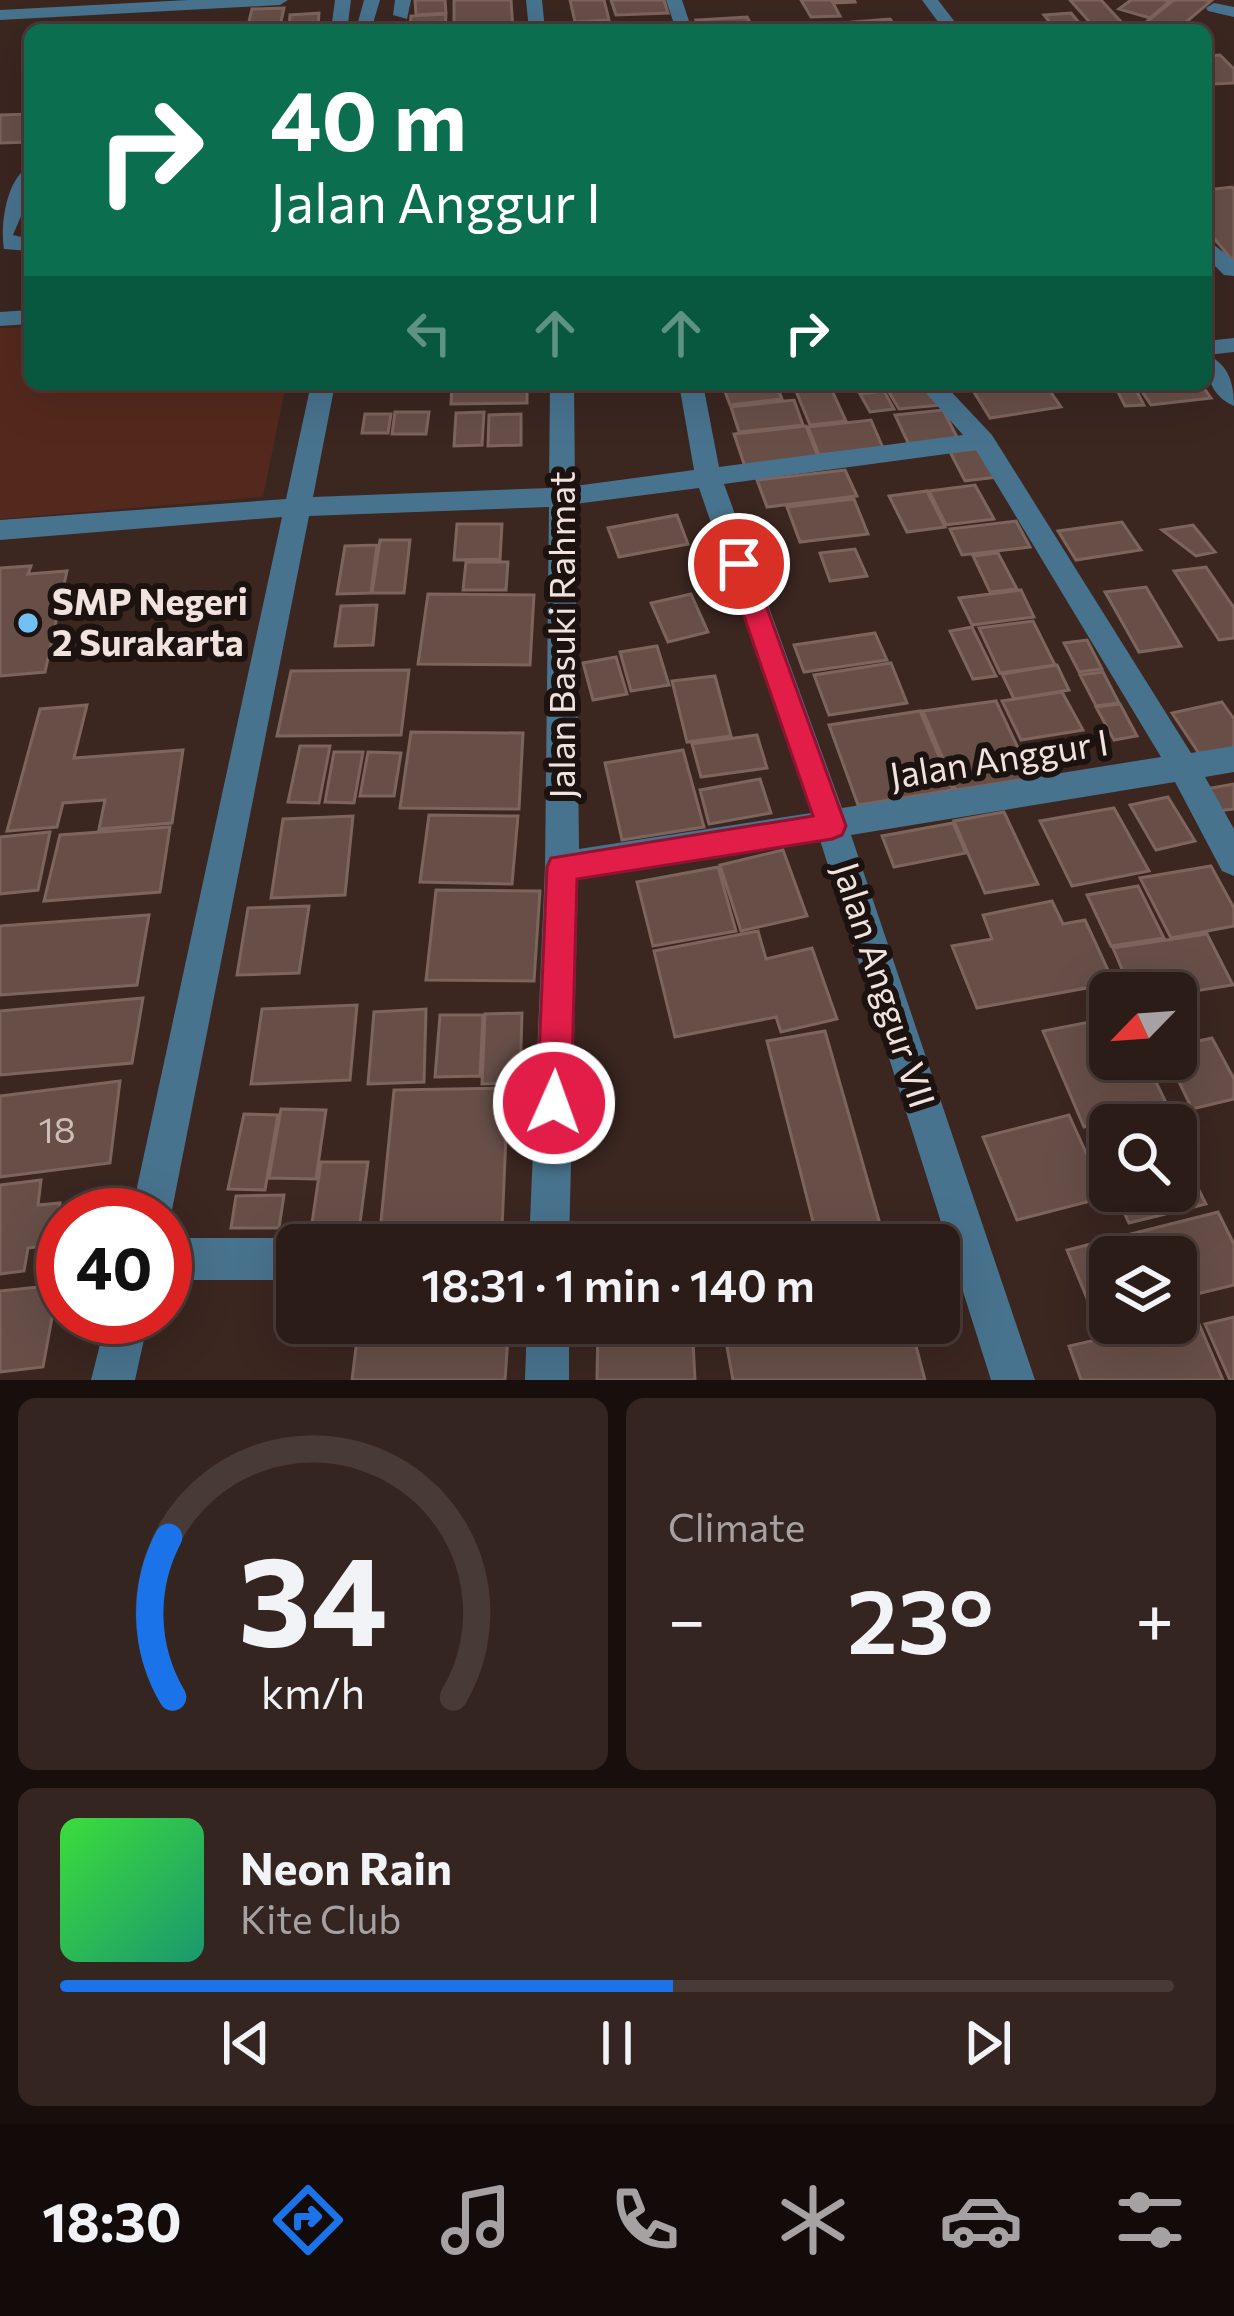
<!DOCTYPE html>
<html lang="en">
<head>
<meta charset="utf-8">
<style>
	:root { --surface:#2c1c18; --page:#342521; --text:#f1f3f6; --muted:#a6a1a2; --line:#483a37; --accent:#1a73e8 }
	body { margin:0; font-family:Commissioner,sans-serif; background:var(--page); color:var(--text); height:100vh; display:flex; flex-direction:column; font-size:45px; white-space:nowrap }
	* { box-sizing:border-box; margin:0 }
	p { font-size:39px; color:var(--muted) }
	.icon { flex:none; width:66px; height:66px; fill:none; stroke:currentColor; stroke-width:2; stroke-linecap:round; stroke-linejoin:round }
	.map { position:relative; height:1380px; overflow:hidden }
	.side { display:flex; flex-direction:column; gap:18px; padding:18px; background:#180f0d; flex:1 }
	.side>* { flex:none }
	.hud { position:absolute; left:24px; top:24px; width:1188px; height:366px; border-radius:18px; box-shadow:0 12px 48px #0002,0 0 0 3px var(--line); background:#0b6e4f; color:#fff; overflow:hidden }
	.needle { width:78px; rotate:245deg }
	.buttons { position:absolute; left:1089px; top:972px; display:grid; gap:24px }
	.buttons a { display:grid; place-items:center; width:108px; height:108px; border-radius:18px; background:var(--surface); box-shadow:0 12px 48px #0002,0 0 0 3px var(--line); font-size:60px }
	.speed { position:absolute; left:36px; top:1188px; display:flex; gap:24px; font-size:60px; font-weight:700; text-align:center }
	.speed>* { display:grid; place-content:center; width:156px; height:156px; border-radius:50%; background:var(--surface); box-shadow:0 12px 48px #0002,0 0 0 3px var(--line); line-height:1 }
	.speed .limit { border:18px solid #d22; background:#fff; color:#111 }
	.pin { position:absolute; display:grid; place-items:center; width:102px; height:102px; color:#fff; margin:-51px; border:6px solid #fff; border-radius:50%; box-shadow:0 3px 12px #0007 }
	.me { position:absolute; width:132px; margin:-66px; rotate:2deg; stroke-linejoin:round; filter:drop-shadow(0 0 9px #0008) }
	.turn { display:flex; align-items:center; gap:42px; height:252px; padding:0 48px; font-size:54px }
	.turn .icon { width:156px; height:156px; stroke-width:2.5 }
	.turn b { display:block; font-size:84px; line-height:102px }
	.lanes { display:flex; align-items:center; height:114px; padding:0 48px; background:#0003; justify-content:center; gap:60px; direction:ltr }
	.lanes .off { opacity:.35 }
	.big { font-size:90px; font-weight:600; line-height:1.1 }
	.side .tile { flex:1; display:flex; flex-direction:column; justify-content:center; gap:18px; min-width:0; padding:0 42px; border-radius:18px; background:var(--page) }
	.side .dial { align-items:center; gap:0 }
	.dial svg { height:312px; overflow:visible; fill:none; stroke:var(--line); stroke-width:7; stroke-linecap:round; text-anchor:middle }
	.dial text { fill:var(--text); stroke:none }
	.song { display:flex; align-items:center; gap:36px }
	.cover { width:144px; height:144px; border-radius:18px; background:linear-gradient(135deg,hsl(120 70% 55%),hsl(160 70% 35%)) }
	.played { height:12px; border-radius:6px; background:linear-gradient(90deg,var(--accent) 55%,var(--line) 55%) }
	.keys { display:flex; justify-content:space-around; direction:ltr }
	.heat { display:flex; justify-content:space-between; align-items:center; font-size:66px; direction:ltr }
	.side .tiles { flex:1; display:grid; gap:18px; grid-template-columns:1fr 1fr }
	.tile:last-child { grid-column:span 2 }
	.trip { position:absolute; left:276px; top:1224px; width:684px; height:120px; border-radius:18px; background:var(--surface); box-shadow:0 12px 48px #0002,0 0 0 3px var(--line); font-weight:600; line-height:120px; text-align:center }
	.tab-bar { display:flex; height:192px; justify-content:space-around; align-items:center; background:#120b0a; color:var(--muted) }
	.tab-bar .icon { width:84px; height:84px }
	.tab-bar .on { color:var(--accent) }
	.tab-bar b { font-size:54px; color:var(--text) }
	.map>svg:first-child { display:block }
</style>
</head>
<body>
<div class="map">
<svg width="1234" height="1380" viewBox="0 0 1234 1380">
	<rect width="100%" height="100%" fill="#3b2620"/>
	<path fill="#54291d" d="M30,327V384H286L263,497L0,519V328Z"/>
	<path fill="#674f48" stroke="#7d645d" stroke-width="3" d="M415,0H445L446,13L416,15Z
		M454,0H511L513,30H454Z
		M570,0H604L609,20L575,22Z
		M611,0H664L668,13L616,15Z
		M801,0H854L855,2L833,3L840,16L811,17Z
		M1070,0H1101L1124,25L1094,27Z
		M1131,0H1165L1170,1L1150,18L1119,9Z
		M1174,0H1212L1177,30L1145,23Z
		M284,8L279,30H247L252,9Z
		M319,13L318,28L289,30L290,15Z
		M1071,13L1085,30H1056L1044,15Z
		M446,14L445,30H410L411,16Z
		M747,17L754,30H701L696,20Z
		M890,19L898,30H857L852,22Z
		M1220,55L1234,69V83L1213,84L1206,77V56Z
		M30,114V142L0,143V115Z
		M1232,187L1234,190V262L1206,229V190Z
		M452,384H527V403L451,404Z
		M776,384L782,399L730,405L724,389Z
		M793,384H829L846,421L810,425Z
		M884,384H924L941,405L899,409Z
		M969,384H1045L1061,407L990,418Z
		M1114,384H1133L1144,405L1125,406Z
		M1201,384L1211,398L1151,405L1139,387Z
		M884,391L894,409L870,412L860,394Z
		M794,400L803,425L739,432L731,407Z
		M943,410L958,439L909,445L895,415Z
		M395,412H429L426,434H392Z
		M484,412L482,445L454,446L456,413Z
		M365,414H391L388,433H362Z
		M521,414V445L488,446L489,415Z
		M871,420L883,448L819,455L808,427Z
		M806,426L819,459L745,467L734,434Z
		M982,448L998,477L965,481L950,452Z
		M845,470L857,496L767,507L757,480Z
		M975,485L994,519L946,525L929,491Z
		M927,491L945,527L907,532L889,496Z
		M854,499L868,534L800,542L787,507Z
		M677,515L688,544L619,557L608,528Z
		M1016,521L1030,547L962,555L950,529Z
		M1122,522L1141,550L1076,560L1058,531Z
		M457,524H502L500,559L454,560Z
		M1193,525L1215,552L1196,556L1162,530Z
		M380,540H410L404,593H372Z
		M377,545L371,593L337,594L345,546Z
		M855,549L867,576L830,581L820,553Z
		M998,553L1017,589L990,592L973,556Z
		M466,562H508L506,590H463Z
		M31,566L28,574L67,571L45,672L0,676V568Z
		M1206,567L1234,608V638L1219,640L1174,571Z
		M1146,587L1181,646L1139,652L1105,592Z
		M1021,590L1034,617L972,625L959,598Z
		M428,594L534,595L530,665L418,664Z
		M691,594L708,632L668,642L651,603Z
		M377,605L373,645L335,646L341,606Z
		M1033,621L1055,665L1000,673L979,628Z
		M972,627L996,676L973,679L950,631Z
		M875,633L887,660L804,672L794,645Z
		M1087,640L1102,669L1079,672L1064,643Z
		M657,646L669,685L631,691L620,652Z
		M616,657L627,694L593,700L583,663Z
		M891,663L907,703L829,715L814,675Z
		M1057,665L1069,690L1014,699L1002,674Z
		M409,670L401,735L277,736L291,671Z
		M1103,672L1119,703L1096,706L1080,675Z
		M715,676L731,736L687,742L672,681Z
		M1062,692L1083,730L1021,740L1002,701Z
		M996,701L1032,778L956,790L923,711Z
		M1222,702L1234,719V751L1202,758L1172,713Z
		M1120,704L1137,736L1114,740L1096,707Z
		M87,705L74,758L183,750L172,823L99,829L105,800L63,803L57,827L7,831L40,709Z
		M920,711L953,790L858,805L829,725Z
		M411,732L523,733L519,809L400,808Z
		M757,735L767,768L701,777L692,744Z
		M300,746H330L319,803L288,802Z
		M683,750L704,827L622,840L605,763Z
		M334,752H363L354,803L325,802Z
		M368,752L401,753L394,796H360Z
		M760,779L771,813L709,824L700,790Z
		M1234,784V809L1218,811L1205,789Z
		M1168,797L1195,841L1156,850L1130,805Z
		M1114,808L1149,871L1072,886L1040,821Z
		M1004,812L1038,884L985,893L954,821Z
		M429,815L518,816L512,884L420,882Z
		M353,816L345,895L271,898L283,819Z
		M953,823L966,853L894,867L882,836Z
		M170,827L160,892L44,901L60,835Z
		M50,832L38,890L0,894V837Z
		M783,850L807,916L741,931L720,865Z
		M1211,866L1234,908V926L1171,938L1140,878Z
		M718,867L736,931L653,946L637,882Z
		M1138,886L1164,938L1111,946L1087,895Z
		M436,890L540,891L534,981L426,980Z
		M1052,901L1063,924L1085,920L1114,983L977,1008L952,946L992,939L983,915Z
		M309,906L299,973L237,975L248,908Z
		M149,915L137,985L0,995V926Z
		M758,931L766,959L812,948L837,1019L781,1032L776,1017L675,1037L654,951Z
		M1207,934L1233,985L1176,994L1132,993L1113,948Z
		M143,998L132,1063L0,1075V1011Z
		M357,1005L350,1080L251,1084L262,1009Z
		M426,1009L424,1082L368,1084L374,1012Z
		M522,1013L520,1083L482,1084L485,1014Z
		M440,1015H483L480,1076L435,1077Z
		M1110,1018V1059H1145L1169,1109L1084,1127L1043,1031Z
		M825,1031L886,1245H819L767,1041Z
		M1212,1038L1234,1079V1099L1192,1109L1168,1059H1176V1046Z
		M120,1081L110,1163L0,1177V1096Z
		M508,1088L502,1229L380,1231L394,1090Z
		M281,1109L326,1110L316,1179L269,1178Z
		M244,1114L278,1115L265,1190L228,1189Z
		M1069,1115L1106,1197L1017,1220L983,1137Z
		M1110,1128V1182L1089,1134Z
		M1176,1145L1206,1204L1129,1223L1114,1191H1176Z
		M321,1162H368L360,1223H312Z
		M41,1180L38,1205L60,1203L53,1245L28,1248L24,1271L0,1274V1185Z
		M284,1195L279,1228H231L236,1196Z
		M1218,1212L1234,1244V1285L1176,1299V1257H1110V1316L1096,1320L1067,1250Z
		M58,1285L43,1367L0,1372V1291Z
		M1196,1317L1223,1380H1081L1069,1346Z
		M1234,1317V1380H1230L1205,1324Z
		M359,1323H509L505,1380H352Z
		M598,1323H692L695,1380H597Z
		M733,1323H910L925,1380H733L723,1325Z"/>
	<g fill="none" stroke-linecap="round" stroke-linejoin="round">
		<path fill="#48738e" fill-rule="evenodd" d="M188,0H288L280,5L0,20V10Z
			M335,0H351L348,23L358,22L364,0H380L371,30H331Z
			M395,0H411L407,19L393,15Z
			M526,0H542L545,30H529Z
			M666,0H682L692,30H676Z
			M922,0H938L961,30H944Z
			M1214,3L1234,7V17L1208,11L1206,8Z
			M30,166V195L13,235L30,239V251L4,249C0,226 6,178 30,166Z
			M1206,239L1234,260V276L1224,275L1206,257Z
			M30,310V324L0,326V312Z
			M1234,338V352L1207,355C1229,364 1234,384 1234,406C1206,394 1206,368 1206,341Z
			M311,384H335L313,497L549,488L550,384H574L575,486L694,470L679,384H703L719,467L963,435L918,384H944L992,435L1191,753L1234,746V772L1205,777L1234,829V876L1222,871L1175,782L851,835L1035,1380H991L820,840L578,879L569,1245H529L545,867L549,507L309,516L171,1215L165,1229V1215H131L282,517L0,540V520L286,499ZM976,450L1161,757L842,808L724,484ZM699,488L811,813L579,849L575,504Z
			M165,1238H297L312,1245H297V1280H165Z
			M107,1317H149L135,1380H91Z
			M527,1323H569V1380H525Z"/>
	</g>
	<path fill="#e11d48" stroke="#92132f" stroke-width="3" d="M739,555L751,564L846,826L842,835L832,839L577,879L571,1103L566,1116L554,1121L542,1116L537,1103L547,867L551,858L813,816L726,564Z"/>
	<circle fill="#71c1f5" stroke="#1c120f" stroke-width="4.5" cx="28" cy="623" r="12"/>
	<g text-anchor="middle" stroke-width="12" stroke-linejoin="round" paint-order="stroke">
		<g font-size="36" font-weight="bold" fill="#f1e2de" stroke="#1c120f" text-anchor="start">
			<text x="52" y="615">SMP Negeri<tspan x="52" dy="41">2 Surakarta</tspan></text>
		</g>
		<g font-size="36" fill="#f1e2de" stroke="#1c120f">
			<text transform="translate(562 635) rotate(-90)" y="13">Jalan Basuki Rahmat</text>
			<text transform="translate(999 759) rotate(-9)" y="13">Jalan Anggur I</text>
			<text transform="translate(884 985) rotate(72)" y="13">Jalan Anggur VII</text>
		</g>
		<g font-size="36" fill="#cebdb8">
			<text x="57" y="1143">18</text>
		</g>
	</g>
</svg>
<div class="buttons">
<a><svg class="needle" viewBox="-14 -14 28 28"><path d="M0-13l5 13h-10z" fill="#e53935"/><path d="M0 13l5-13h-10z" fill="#a6a1a2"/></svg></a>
<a><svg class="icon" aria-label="search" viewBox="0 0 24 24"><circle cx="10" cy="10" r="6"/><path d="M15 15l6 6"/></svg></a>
<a><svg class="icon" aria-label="layers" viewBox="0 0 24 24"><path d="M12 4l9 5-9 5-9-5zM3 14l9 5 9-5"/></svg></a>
</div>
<div class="speed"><div class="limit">40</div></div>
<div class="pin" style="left:739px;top:564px;background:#d93025"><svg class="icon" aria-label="arrive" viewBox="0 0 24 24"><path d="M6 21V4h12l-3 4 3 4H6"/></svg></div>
<svg class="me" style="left:554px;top:1103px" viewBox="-20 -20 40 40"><circle r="17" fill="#e11d48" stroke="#fff" stroke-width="3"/><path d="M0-11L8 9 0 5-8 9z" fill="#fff"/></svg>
<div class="trip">18:31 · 1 min · 140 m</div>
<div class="hud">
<div class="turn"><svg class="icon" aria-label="right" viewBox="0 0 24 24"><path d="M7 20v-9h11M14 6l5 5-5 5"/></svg><div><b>40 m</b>Jalan Anggur I</div></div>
<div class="lanes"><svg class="icon off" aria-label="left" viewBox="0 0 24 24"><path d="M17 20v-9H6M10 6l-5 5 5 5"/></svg><svg class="icon off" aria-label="ahead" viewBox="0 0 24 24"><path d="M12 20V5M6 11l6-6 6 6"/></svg><svg class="icon off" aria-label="ahead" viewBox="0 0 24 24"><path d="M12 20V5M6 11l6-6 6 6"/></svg><svg class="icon" aria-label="right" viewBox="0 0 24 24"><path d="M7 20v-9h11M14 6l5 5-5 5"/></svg></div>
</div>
</div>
<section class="side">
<div class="tiles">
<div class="tile dial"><svg viewBox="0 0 100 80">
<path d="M14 69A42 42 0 1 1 86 69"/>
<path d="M14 69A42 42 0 0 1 13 28" stroke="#1a73e8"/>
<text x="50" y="56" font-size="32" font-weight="700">34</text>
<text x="50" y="72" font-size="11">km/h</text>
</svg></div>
<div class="tile"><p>Climate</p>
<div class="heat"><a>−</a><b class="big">23°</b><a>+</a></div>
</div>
<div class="tile">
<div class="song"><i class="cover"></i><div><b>Neon Rain</b><p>Kite Club</p></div></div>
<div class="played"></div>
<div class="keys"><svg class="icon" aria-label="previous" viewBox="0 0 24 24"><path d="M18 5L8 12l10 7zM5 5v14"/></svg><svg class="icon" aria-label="pause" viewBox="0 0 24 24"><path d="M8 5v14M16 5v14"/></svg><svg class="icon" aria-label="next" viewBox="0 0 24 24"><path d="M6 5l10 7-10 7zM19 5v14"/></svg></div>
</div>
</div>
</section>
<nav class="tab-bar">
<b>18:30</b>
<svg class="icon on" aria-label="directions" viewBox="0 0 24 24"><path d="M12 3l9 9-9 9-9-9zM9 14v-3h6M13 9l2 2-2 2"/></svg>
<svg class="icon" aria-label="music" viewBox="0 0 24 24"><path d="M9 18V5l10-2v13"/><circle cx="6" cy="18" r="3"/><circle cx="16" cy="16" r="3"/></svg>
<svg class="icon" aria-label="phone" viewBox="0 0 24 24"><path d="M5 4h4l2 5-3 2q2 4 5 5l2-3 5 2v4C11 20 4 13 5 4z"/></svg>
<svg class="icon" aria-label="climate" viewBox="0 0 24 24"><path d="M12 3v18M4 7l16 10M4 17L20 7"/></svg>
<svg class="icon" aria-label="car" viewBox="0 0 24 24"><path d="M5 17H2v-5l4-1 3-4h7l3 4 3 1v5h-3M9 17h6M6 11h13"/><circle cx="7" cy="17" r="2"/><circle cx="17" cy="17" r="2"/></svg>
<svg class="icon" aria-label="filters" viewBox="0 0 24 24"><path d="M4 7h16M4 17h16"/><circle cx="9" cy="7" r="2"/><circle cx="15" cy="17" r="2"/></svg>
</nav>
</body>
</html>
